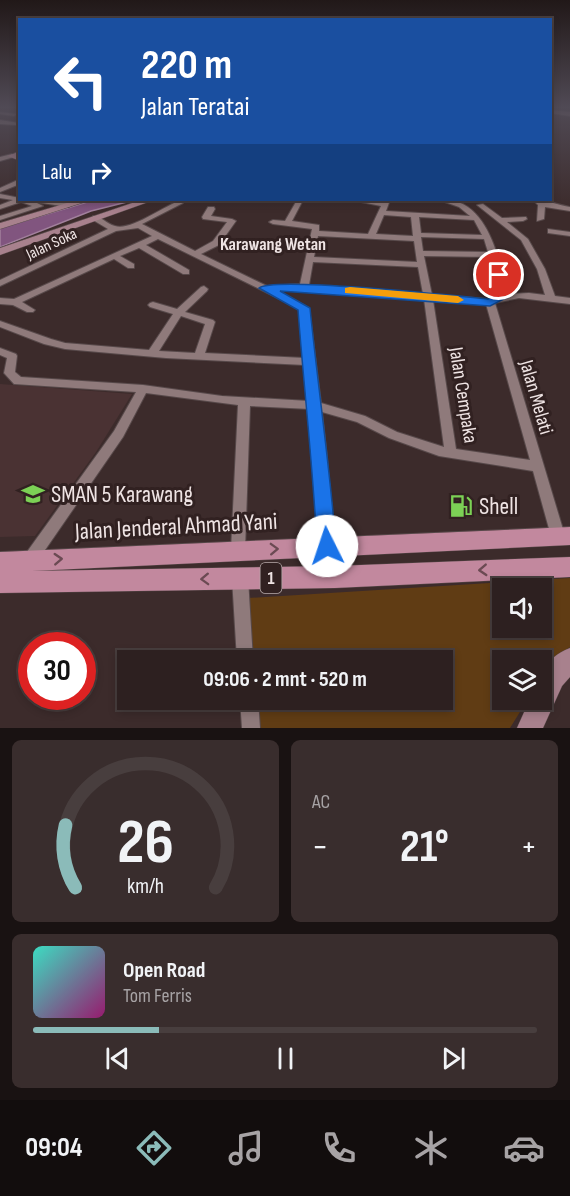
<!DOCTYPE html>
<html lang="id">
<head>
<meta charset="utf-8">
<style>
	:root { --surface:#2d2020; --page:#392d2d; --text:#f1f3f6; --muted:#a7a3a5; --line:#483e3e; --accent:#8bbbb9 }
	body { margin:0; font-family:"Sofia Sans Condensed",sans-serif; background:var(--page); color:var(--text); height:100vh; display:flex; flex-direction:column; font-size:22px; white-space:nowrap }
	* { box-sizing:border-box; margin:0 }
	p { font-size:20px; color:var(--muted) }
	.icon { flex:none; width:33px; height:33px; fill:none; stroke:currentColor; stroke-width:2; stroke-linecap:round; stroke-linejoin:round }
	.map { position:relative; height:728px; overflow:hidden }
	.side { display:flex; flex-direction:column; gap:12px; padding:12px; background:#191212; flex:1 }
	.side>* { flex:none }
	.banner { position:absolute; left:18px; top:18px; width:534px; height:183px; border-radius:0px; box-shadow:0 3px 9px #0003,0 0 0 2px var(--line); background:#1a4fa0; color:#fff; overflow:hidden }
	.buttons { position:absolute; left:492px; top:578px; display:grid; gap:12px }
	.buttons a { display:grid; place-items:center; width:60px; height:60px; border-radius:0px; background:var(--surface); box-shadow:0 3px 9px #0003,0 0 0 2px var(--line); font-size:30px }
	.speed { position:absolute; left:18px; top:632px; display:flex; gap:12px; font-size:30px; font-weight:700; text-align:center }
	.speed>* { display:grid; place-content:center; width:78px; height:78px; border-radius:50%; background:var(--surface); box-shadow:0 3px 9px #0003,0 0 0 2px var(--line); line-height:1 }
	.speed .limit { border:9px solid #d22; background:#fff; color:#111 }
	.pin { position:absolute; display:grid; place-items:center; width:51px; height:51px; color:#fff; margin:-26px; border:3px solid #fff; border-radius:50%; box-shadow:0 2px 6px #0007 }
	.me { position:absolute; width:66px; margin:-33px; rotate:356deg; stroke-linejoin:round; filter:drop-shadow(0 0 4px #0008) }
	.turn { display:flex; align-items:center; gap:21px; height:126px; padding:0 24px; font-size:27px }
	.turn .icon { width:78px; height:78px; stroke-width:2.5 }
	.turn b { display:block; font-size:42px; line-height:51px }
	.then { display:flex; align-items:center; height:57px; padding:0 24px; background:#0003; gap:12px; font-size:22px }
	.big { font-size:45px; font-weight:700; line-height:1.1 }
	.side .tile { flex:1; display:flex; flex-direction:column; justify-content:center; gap:9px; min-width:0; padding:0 21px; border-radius:9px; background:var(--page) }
	.side .dial { align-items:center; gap:0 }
	.dial svg { height:156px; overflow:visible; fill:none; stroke:var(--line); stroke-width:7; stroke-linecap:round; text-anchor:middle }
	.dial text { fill:var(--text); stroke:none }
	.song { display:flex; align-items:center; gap:18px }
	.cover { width:72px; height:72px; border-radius:9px; background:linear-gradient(135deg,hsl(170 70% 55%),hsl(320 70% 35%)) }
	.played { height:6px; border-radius:3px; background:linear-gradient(90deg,var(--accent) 25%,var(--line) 25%) }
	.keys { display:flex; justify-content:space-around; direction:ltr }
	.heat { display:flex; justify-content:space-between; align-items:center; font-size:33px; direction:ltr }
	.side .tiles { flex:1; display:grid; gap:12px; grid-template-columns:1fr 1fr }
	.tile:last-child { grid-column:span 2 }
	.trip { position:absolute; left:117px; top:650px; width:336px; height:60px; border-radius:0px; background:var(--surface); box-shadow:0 3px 9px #0003,0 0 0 2px var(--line); font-weight:700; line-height:60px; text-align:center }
	.tabs { display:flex; height:96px; justify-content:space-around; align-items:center; background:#120d0d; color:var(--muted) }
	.tabs .icon { width:42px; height:42px }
	.tabs .current { color:var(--accent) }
	.tabs b { font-size:27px; color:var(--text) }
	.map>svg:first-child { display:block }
</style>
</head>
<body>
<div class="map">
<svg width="570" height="728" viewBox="0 0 570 728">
	<rect width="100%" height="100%" fill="#3c2b2b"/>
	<path fill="#4a3233" d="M0,384L132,394L96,452L35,536L0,537Z"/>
	<path fill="#603c14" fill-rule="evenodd" d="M570,578V647L551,661L542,676V660H502V699H528L510,728H258L256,699H442V660H254L248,598ZM502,588H542V627H502Z"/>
	<path fill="#81557f" stroke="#a2809d" stroke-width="1.5" d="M94,200H135L91,211L0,247V228Z"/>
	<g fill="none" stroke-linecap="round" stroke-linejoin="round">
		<g stroke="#57494a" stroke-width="2">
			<path id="street" d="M550,110L570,112V116L550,113Z
				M0,112L17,114L14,116L0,114Z
				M0,120L19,123L16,125L0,124Z
				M12,154L15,156L14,157L0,161V157Z
				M20,179V184L0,192V188Z
				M0,194L20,198V200C33,200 58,198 72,205L68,207L35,202L43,206L0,220V216L32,206L21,202L0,209V205L13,200L0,198Z
				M181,200L183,201V203L142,224L195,251L213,241L227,222L203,219L202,217L208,207H214L215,209L211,216L232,219L236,221L219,245L201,254L267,286L300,284L312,229L273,224L269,222L273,220L285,221L297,200H303L292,221L319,225V231L368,234L381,206L361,202V200L383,202L384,200H390L386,211L470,216L459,207L439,200C487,195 499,259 508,294L529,293L545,295L537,269L521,240L477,205L483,204L502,218L526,217L527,219L523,221L507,222L528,239L545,269L555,296L570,298V304L519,298L495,303L565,536L563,541L558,543L553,541L551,536L533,471L439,456L389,438L357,422L322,412L327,457L334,546L332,551L327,553L322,551L320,546L315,457L310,409L250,406L245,550L243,555L238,557L233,555L231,550L238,405L146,393L123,437L34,566L29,568L24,566L22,561L24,556L114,431L136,392L14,384L4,373L7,358L0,355V348L16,354L17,356L15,372L21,377L143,385L222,396L309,401L305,365L166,358L65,349L44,344L0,327V321L51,339L65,343L149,350L173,314L150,307L148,305L150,303L153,302L177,309L201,287L204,286L208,289L207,291L185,312L213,320L215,322L205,353L305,358L300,309L158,239L146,245L189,270V274H183L139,248L120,256L134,264V268H128L114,259L22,302L35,310L33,312H27L13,305L0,304V298L14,299L152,236L138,228L116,231L0,286V280L108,229L93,220V216C102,216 106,224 115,226C131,231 164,206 181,200ZM384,215L411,217L413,236L376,234ZM419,217L474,220L482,235L421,233ZM318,236L414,241L417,262L314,257ZM421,237L484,239L488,252L423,251ZM424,256L490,257L499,296L489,299L432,295ZM313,262L418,267L423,294L309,285ZM276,290H304L424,299L444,447L397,432L365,416L321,403L309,308ZM433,300L486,304L530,460L456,449ZM181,316L205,324L195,353L159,351Z
				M533,200C542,199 559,205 570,207V211L545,207L544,219L537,221L538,205Z
				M548,229L570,232V236L548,233Z
				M240,571L245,573L248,578L253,660H237L232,578L235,573Z
				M240,699H258L260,728H242Z"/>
		</g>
		<g stroke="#57494a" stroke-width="1">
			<path id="secondary" d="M20,151V161L8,156Z
				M77,200H91L0,229V223Z
				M141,200H154L0,255V248Z
				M570,648V677L562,686L543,728H517L530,699H542C542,673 543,659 570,648Z"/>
		</g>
		<g stroke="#57494a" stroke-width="1">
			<path id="primary" d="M570,527V545L32,571L335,566L570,557V577L335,588L0,593V552Z"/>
		</g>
		<use href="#street" fill="#8f7a7b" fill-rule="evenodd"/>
		<use href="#secondary" fill="#a8818d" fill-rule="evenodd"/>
		<use href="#primary" fill="#c2889e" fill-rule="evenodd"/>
	</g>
	<defs><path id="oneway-chevron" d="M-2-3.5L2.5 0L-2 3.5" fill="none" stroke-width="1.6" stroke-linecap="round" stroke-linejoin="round" transform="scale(1.5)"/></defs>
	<g stroke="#6b4a53">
		<use href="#oneway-chevron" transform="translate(274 549) rotate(-2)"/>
		<use href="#oneway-chevron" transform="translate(58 559) rotate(-3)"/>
		<use href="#oneway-chevron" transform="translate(483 570) rotate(177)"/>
		<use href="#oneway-chevron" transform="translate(205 579) rotate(178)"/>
	</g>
	<linearGradient id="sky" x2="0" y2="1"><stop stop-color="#211818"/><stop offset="0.51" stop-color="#504a55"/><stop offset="1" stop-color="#504a55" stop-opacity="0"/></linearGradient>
	<rect width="570" height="210" fill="url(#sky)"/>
	<path fill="#1a73e8" stroke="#114b97" stroke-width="1.5" d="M499,272L505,275L510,296L490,306L280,291L310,308C318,388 330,467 336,546L333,553L327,555L320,553L317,546C313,467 304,389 298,310L259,288C273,276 457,296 488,299L498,294L494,275Z"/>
	<path fill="#f59e0b" d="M350,287L458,296L464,300L458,303L345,293V288Z"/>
	<defs>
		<g id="school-bare" transform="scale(1.8)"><path d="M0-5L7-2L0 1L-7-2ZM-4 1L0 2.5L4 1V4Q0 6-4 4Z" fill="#7cd155" stroke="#312121" stroke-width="2.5" paint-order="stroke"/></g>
		<g id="fuel-bare" transform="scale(1.8)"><path d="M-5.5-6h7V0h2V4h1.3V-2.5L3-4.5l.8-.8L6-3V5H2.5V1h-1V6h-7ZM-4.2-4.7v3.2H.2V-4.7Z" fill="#7cd155" stroke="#312121" stroke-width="2.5" paint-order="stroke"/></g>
	</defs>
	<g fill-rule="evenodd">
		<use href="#school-bare" x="33" y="494"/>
		<use href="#fuel-bare" x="461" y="506"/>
	</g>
	<g text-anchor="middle" stroke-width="6" stroke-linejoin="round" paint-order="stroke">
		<g font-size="16" fill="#efe4e4" stroke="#312121">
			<text transform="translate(51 243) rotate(-25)" y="6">Jalan Soka</text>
		</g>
		<g font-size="18" font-weight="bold" fill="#efe4e4" stroke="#312121">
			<text x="273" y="250">Karawang Wetan</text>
		</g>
		<rect fill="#312121" stroke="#b6aaaa" stroke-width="1.5" x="260.5" y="563" width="21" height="30" rx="4.5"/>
		<g font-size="18" font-weight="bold" fill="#efe4e4">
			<text x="271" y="584">1</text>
		</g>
		<g font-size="20" fill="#efe4e4" stroke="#312121">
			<text transform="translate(464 395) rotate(81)" y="7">Jalan Cempaka</text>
			<text transform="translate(537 397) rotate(74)" y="7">Jalan Melati</text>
		</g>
		<g font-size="24" fill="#efe4e4" stroke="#312121" text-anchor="start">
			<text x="51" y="502">SMAN 5 Karawang</text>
			<text x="479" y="514">Shell</text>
		</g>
		<g font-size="24" fill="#efe4e4" stroke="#312121">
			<text transform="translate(176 526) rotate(-3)" y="8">Jalan Jenderal Ahmad Yani</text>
		</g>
	</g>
</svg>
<div class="buttons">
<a><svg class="icon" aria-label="sound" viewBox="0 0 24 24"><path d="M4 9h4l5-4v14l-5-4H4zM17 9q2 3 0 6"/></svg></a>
<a><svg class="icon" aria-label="layers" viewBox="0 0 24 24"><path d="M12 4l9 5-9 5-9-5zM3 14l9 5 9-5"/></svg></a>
</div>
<div class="speed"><div class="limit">30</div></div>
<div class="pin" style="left:499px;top:275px;background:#d93025"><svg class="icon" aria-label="arrive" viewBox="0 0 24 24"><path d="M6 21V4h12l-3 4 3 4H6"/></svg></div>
<svg class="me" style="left:327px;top:546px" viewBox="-20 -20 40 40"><circle r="19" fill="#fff"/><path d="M0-13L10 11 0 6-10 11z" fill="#1a73e8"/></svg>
<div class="trip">09:06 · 2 mnt · 520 m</div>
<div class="banner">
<div class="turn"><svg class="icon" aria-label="left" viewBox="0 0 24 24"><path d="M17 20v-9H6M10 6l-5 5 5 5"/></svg><div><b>220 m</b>Jalan Teratai</div></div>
<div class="then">Lalu<svg class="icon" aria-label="right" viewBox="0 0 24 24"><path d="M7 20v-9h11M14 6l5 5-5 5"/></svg></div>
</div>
</div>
<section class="side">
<div class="tiles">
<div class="tile dial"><svg viewBox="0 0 100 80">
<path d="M14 69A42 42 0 1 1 86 69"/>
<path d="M14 69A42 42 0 0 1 9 37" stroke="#8bbbb9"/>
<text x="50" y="56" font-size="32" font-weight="700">26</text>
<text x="50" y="72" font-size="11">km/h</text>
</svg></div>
<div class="tile"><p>AC</p>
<div class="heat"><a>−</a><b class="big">21°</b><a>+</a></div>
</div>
<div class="tile">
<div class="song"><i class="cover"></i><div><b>Open Road</b><p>Tom Ferris</p></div></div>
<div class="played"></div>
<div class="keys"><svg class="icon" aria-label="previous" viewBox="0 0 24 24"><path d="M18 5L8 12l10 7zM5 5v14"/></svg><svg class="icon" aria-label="pause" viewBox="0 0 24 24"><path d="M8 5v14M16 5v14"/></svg><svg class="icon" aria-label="next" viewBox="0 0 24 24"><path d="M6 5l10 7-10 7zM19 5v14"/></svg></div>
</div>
</div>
</section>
<nav class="tabs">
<b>09:04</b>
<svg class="icon current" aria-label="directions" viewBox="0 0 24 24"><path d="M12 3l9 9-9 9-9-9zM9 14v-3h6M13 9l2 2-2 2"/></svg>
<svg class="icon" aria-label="music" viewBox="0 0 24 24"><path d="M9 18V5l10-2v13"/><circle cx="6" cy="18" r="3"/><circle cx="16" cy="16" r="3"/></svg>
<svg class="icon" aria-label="phone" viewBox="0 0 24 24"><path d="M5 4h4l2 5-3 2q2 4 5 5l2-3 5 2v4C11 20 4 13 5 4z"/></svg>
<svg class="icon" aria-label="climate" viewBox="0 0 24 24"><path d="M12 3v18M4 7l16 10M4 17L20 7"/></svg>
<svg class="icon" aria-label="car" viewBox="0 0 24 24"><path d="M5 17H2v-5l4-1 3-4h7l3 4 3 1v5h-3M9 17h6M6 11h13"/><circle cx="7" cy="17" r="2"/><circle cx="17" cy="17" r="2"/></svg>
</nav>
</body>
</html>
